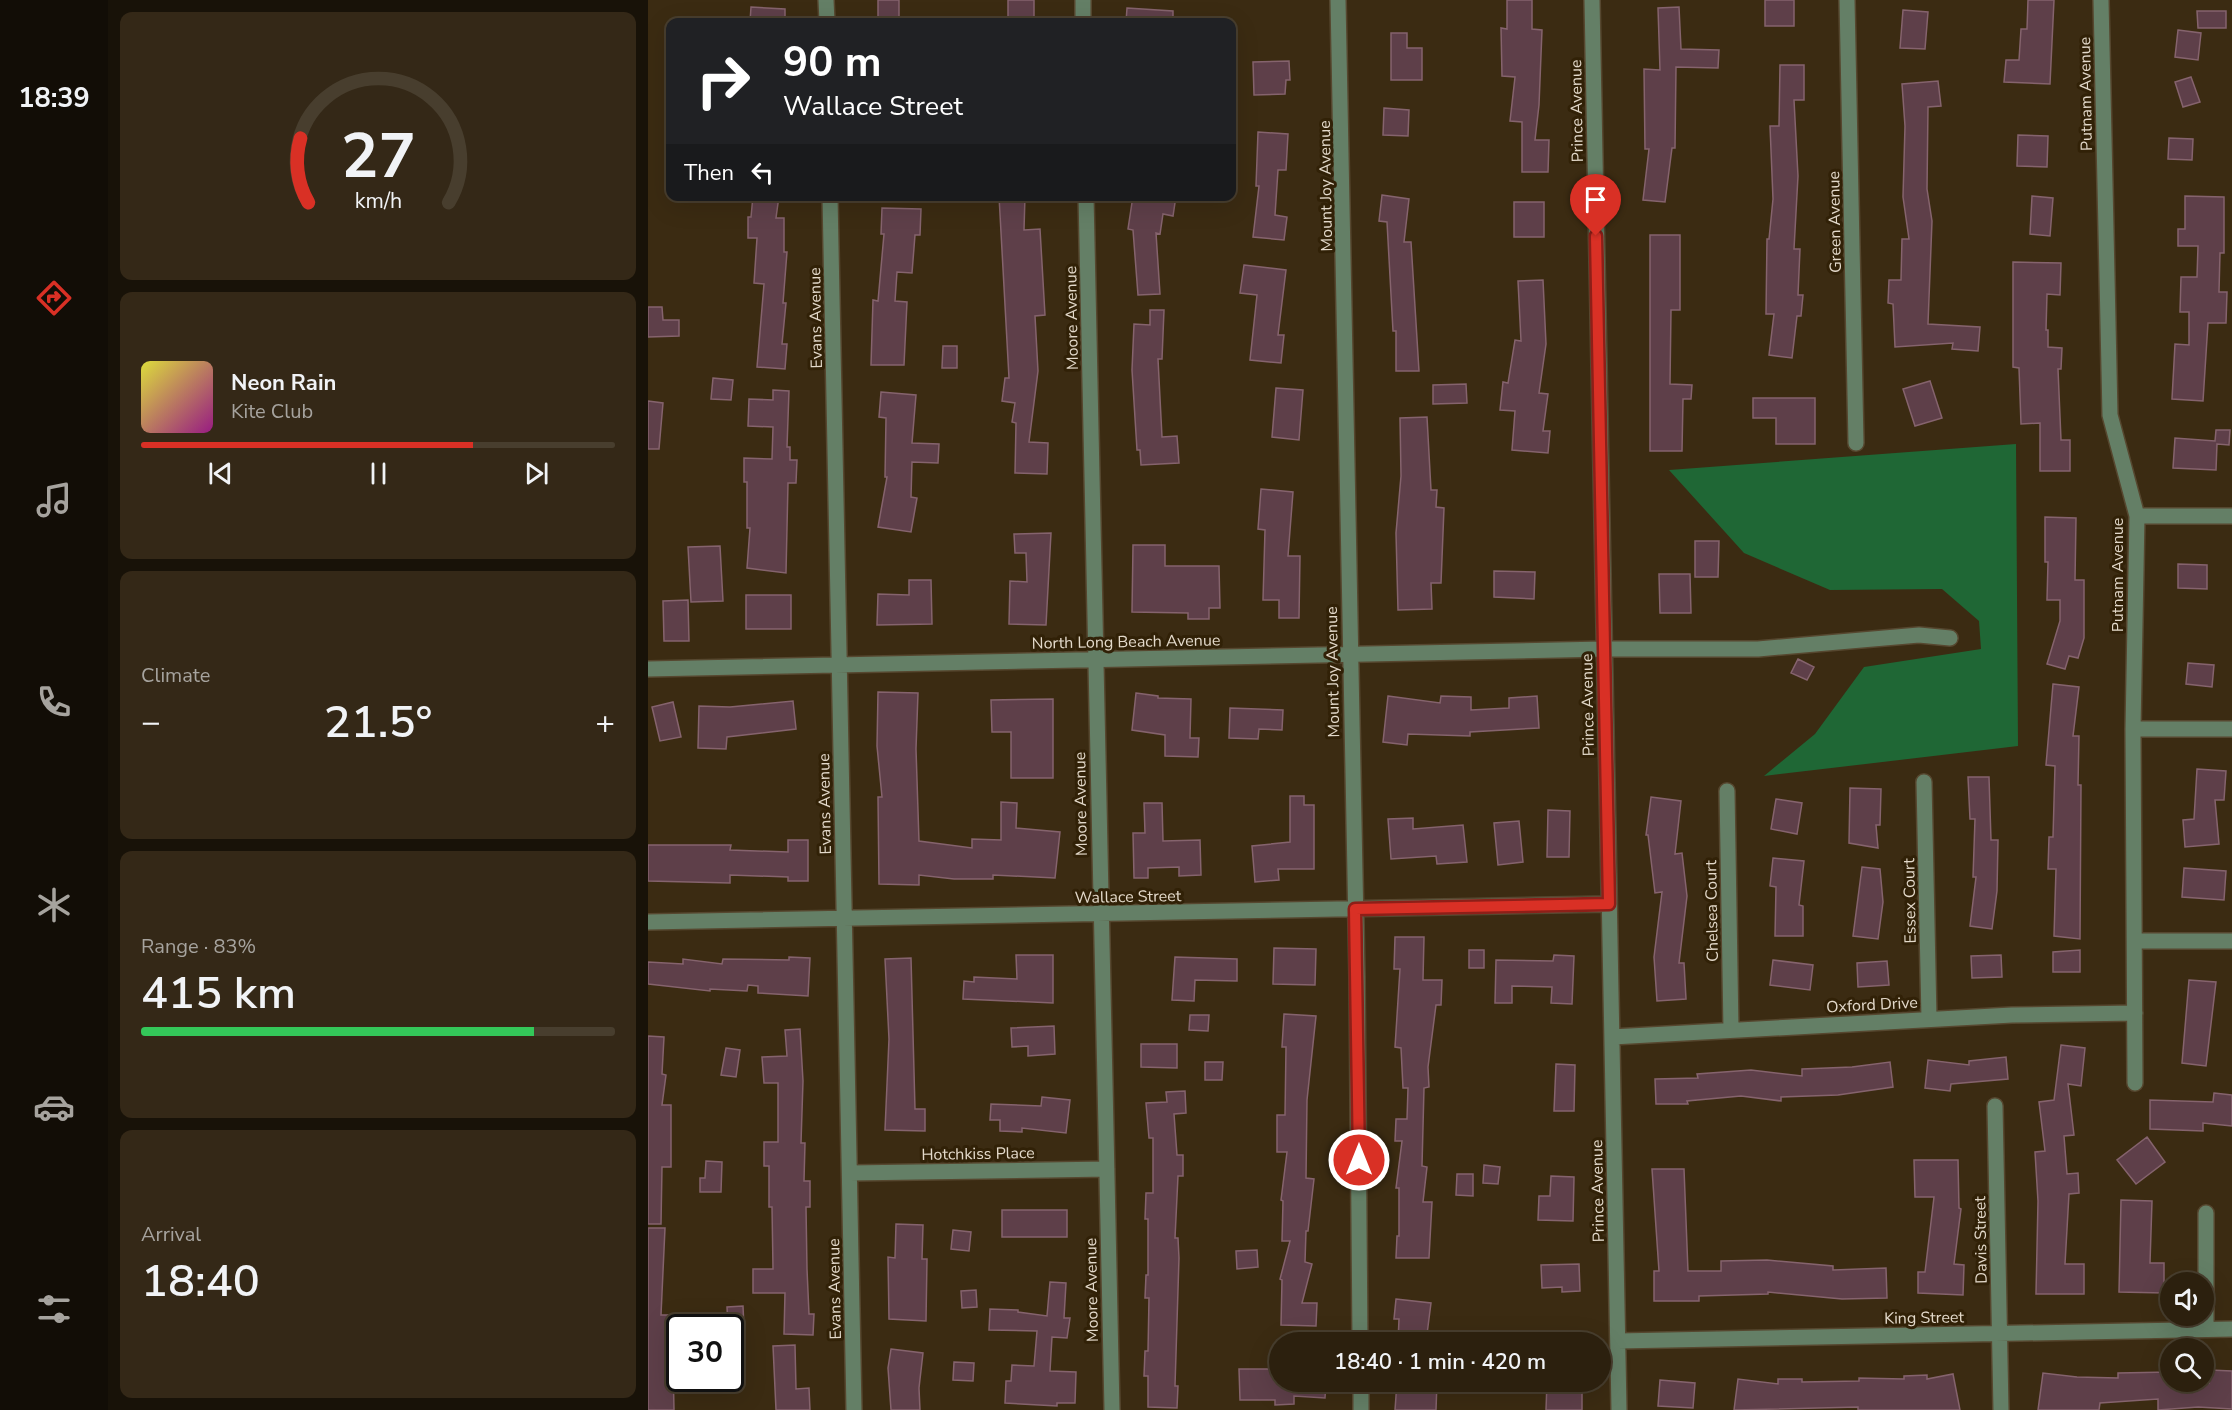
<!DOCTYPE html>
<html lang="en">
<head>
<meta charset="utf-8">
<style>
	:root { --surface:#2c200e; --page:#342817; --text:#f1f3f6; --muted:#a6a39e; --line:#483e2e; --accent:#d93025 }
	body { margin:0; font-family:"Nunito Sans",sans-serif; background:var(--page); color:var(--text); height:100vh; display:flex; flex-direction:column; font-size:22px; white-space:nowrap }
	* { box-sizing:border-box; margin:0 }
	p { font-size:20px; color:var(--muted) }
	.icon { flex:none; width:33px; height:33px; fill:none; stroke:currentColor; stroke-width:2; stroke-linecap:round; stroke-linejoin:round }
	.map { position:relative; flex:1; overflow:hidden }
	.details { display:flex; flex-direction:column; gap:12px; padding:12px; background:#181208; width:540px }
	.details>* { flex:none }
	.guide { position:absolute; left:18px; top:18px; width:570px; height:183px; border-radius:12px; box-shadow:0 6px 24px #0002,0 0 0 2px var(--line); background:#202124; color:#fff; overflow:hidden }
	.controls { position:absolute; left:1512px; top:1272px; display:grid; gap:12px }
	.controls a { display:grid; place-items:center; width:54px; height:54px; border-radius:50%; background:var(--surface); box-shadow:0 6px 24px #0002,0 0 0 2px var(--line); font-size:30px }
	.speed { position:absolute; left:18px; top:1314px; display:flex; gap:12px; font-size:30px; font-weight:700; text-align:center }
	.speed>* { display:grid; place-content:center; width:78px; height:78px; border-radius:50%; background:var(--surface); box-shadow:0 6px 24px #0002,0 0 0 2px var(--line); line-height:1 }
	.speed .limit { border:3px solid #111; border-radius:9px; background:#fff; color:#111 }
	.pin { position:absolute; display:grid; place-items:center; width:51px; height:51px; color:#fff; margin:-62px -26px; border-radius:50% 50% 50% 0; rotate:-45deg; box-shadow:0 0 6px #0007 }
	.pin .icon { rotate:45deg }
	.me { position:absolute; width:66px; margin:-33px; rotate:0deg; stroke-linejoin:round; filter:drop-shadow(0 0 4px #0008) }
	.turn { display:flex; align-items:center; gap:21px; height:126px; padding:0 18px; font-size:27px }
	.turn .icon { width:78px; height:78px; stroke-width:2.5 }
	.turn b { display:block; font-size:42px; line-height:51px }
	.then { display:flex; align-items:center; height:57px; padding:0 18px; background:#0003; gap:12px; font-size:22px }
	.big { font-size:45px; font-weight:600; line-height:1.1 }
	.details .card { flex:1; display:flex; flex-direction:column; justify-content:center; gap:9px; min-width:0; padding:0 21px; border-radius:12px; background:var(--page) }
	.details .dial { align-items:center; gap:0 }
	.dial svg { height:156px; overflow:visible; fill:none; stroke:var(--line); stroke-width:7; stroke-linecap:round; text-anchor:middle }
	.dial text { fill:var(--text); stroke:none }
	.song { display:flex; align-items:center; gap:18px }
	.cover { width:72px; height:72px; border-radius:9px; background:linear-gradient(135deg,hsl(60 70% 55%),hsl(310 70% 35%)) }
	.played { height:6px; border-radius:3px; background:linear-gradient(90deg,var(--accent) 70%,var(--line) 70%) }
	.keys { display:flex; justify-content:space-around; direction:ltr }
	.heat { display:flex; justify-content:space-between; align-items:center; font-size:33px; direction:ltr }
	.charge { height:9px; border-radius:4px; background:linear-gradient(90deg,#34c759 83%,var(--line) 0) }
	.trip { position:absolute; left:621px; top:1332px; width:342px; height:60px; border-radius:30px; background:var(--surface); box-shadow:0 6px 24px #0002,0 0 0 2px var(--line); font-weight:600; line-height:60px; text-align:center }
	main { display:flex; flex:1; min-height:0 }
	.menu { display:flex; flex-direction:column; width:108px; justify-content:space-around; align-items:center; background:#120d06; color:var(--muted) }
	.menu .icon { width:42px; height:42px }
	.menu .current { color:var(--accent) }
	.menu b { font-size:27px; color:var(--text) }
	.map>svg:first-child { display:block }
</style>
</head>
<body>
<main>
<nav class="menu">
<b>18:39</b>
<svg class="icon current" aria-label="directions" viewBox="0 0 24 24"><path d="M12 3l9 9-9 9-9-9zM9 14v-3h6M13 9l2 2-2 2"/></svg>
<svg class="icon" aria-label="music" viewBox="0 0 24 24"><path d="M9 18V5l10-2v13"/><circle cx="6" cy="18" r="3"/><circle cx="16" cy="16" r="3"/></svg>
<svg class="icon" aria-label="phone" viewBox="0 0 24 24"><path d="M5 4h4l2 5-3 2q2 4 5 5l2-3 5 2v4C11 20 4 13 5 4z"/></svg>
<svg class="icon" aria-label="climate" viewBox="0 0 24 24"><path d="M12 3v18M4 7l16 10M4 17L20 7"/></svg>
<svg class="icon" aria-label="car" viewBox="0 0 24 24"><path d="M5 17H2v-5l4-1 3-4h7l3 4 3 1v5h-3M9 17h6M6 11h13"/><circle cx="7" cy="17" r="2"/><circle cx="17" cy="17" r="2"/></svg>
<svg class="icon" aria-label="filters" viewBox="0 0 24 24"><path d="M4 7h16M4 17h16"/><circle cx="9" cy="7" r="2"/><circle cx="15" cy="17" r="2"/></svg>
</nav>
<section class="details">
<div class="card dial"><svg viewBox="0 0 100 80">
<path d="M14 69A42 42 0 1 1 86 69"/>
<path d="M14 69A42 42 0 0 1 10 36" stroke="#d93025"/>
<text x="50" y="56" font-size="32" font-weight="700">27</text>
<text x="50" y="72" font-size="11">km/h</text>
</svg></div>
<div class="card">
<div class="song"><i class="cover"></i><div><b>Neon Rain</b><p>Kite Club</p></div></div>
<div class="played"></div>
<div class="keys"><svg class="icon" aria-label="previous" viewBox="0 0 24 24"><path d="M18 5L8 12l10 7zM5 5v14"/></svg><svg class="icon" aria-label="pause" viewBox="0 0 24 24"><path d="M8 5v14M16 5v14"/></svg><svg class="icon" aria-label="next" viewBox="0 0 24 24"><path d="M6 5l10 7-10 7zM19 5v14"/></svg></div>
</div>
<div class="card"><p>Climate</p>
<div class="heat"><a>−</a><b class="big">21.5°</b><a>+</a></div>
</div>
<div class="card"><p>Range · 83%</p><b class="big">415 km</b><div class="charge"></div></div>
<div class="card"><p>Arrival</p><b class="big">18:40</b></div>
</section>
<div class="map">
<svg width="1584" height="1410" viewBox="0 0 1584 1410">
	<rect width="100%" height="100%" fill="#3b2b12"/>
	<path fill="#1f6735" d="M1368,444L1370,746L1116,776L1167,734L1216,667L1333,649L1331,621L1294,589L1182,590L1096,553L1021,470Z"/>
	<path fill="#5e3f49" stroke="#85636d" stroke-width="1.5" d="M230,0H251V17H230Z
		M360,0H386V18H360Z
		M859,0H884V29L894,30L891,105L887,140H901L900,172H874V122L862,121L867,77L854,76L853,28L859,29Z
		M1117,0H1146V26H1117Z
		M1380,0H1406L1402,84L1356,82L1358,60H1371L1373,29H1379Z
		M103,7L137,9V22H102Z
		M1031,7L1033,49L1071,50L1070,68L1028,67L1027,148H1024L1017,202L995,200L1001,149H997L996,69L1012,70L1010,8Z
		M479,8L525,11V22H478Z
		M1255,10L1280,12L1277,49L1252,48Z
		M1549,11H1578V28H1550Z
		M1530,30L1553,33L1550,60L1527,57Z
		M743,33H759V48H774V80H743Z
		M641,61L642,80H638L637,94L606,95L605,62Z
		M1132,65H1156V100H1146L1150,176L1146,249H1152L1150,295H1155L1153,316H1149L1144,358L1121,355L1126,314H1118L1119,239H1121L1125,199L1122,126H1131Z
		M1543,77L1552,102L1535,107L1527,82Z
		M1290,81L1293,106L1280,107L1279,189L1284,221L1280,324L1332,327L1330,351L1304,349L1305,343L1247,347L1245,304L1240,303L1241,280H1253L1254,239H1261L1255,197L1257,126L1254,84Z
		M736,108L761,110L760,136L735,135Z
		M610,132L640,134L638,170H630L627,215L639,217L636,240L605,237L611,186H608Z
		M1370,135L1400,136L1399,167L1369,166Z
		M1521,138L1545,139L1544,160L1520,159Z
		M734,195L761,199L756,242H763L771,371H748V331H745L739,222L731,221Z
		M105,196H131L128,218H136V252H139L135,303H138L134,344H139L137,369L109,367L116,284L106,283L109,238H100V217H103Z
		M351,196H377L376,230L392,229L397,315L387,316L390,371L381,442L400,443L399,474L367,473L368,423L364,422L367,403L354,401L357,378H361Z
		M485,196H528L525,216L515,214L512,234L508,233L512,294L490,295L485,230L480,229Z
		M1384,196L1405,198L1402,236L1382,234Z
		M1537,196L1576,197V253H1572L1571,292H1579L1578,323H1560L1555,401L1524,399L1527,344L1541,345V312H1532L1533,277H1549L1550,246H1530V229H1537Z
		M866,202H896V237H866Z
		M234,208L273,209L272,235H267L264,273L249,272L247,301L259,302L256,365H223L225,300L230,301L236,234H233Z
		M1002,235H1032V310H1023L1022,384L1044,385L1043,399H1035L1034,451H1002Z
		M1365,262L1413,263L1412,295L1399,294L1398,330H1400V347L1414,348L1413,369H1410L1413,440H1422V471H1392V423L1373,424L1371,368L1365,367Z
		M596,265L638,270L630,335H636L633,363L602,360L609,295L592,293Z
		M895,280L898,344L891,393L900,394L895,431H902L900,453L864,450L867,411L852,410L855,382L860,383L867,340L873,341L870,281Z
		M0,307H14L15,320H31V336L0,337Z
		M502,310H516L514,359H510L514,437L529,436L531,463L493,465L492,450H489L484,370L486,324L502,325Z
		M295,346H309V368H294Z
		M65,378L85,380L83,400L63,399Z
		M1282,381L1294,418L1267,426L1255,389Z
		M818,384L819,403L785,404V385Z
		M628,388L655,390L651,440L624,437Z
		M125,390L141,391L139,447H142V460H149L148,483H140L138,573L99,568L102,528H99V482H96V458L124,459L125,427L100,426L101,399L125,400Z
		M233,392L268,395L264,443L291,444L290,463L264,462L263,497L269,498L263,532L230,527L239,477H237L238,418L231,417Z
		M1105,398H1167V444H1128V418H1105Z
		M0,401L15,403L11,449H0Z
		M779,417L783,490H789L788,507L796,508L793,583H783L784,609L750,610L748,533L753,476L752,418Z
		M1568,430H1582L1581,445L1569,444L1568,470L1525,468L1527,438L1567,441Z
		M613,489L645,492L640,556H652L651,618H631V600H615L617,530L610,529Z
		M1397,517L1428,518L1427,580H1436V638L1430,658L1421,656L1417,669L1399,664L1412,621V600H1399L1400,562H1397Z
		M403,533L398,625L361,624L362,581L379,582L378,553H367L366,534Z
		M1047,541H1071L1070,577H1047Z
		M485,545H517V566H571L572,608H561V619H540V613L484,612Z
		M72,546L75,601L43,602L40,547Z
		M1530,564L1559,565V589L1530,588Z
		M846,571L887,572L886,599L846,597Z
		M1011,574H1042L1043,613H1012Z
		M261,580H283L284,624L229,625L230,594L261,595Z
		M98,595H143V629H98Z
		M40,600L41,641H16L15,601Z
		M1150,659L1166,667L1159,680L1143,673Z
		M1540,663L1566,665L1564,687L1538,684Z
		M1405,684L1431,687L1425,736H1431L1430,785H1433L1432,939L1406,936L1408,869H1400L1401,837H1405L1407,766L1398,765Z
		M230,692L270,693L268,749L271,841L324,848V839L353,840V802L369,803L368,828L412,832L407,878L345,875V879H306L271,875V885L231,884L230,797H234L229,746Z
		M488,693L510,696V698L543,699L542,738H551L550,757L517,756V735L484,730Z
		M740,696L792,703L793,696L823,697V710L861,708V698L889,696L891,728L822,732V736L760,734L759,745L735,742Z
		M405,699V778H363V732H344L343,700Z
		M145,701L148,729L79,737L78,749L50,748L51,706L82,707Z
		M25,702L33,737L12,741L4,707Z
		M582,708L635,710L634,730L611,729L610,739L581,738Z
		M1549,769L1578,771L1576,800H1567L1571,844L1537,847L1535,820L1546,819Z
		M1320,777H1341L1343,840H1350L1349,891L1344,929L1322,926L1328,877H1325L1327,819H1322Z
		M1202,788L1233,789L1232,825H1228L1230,848L1201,843Z
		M642,796H656V805H666V869H630L631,880L607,882L604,846L642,842Z
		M1003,797L1033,801L1027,854L1034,853L1039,896L1031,963H1036L1038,999L1009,1001L1006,957L1014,892L1007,893L1000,835H998Z
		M1128,799L1154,803L1149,834L1123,829Z
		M496,803H514L515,841L552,840L553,875L531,876V867L500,868V878H486L485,833H497Z
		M900,810L922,811L921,857H899Z
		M765,818V829L815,825L819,862L789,864L788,856L743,859L740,819Z
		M871,821L875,862L850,865L846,823Z
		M140,840H160V881H140V877L82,875V883L0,881V845H83L82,850L140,852Z
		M1125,858L1156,861L1151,905L1155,906V936H1127L1128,887L1122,886Z
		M1214,867L1232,869L1235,902L1230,939L1205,936Z
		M1536,868L1578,871L1576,900L1534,897Z
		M747,937H776L775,980H794L793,1005H788L780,1067L781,1087L776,1088L774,1166L779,1167L775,1202H784L781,1258H748L749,1236H751V1188H748L754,1141H747L748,1119H759L760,1088H755L753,1048L747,1047L752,969H746Z
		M626,948L668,949L667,985L625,984Z
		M821,950H836V968H821Z
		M1432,950V972H1405V952Z
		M368,955H405V1003L315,999L316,981L326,982V977L369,979Z
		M906,955L926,956L924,1004L903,1003L904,987L864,986V1003H847L848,960L905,961Z
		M1353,955L1354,977L1324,978L1323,956Z
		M141,957L162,958L160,996L110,993V986L100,985L99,991L62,989V991L0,984V962L35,964V959L74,964L75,959L141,960Z
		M527,957L589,959V981L547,980L546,1001L524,1000Z
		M263,958L267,1109H277V1131L237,1130L241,1039L237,959Z
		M1125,960L1165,965L1162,990L1122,985Z
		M1239,961L1241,985L1210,987L1209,963Z
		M1541,980L1568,982L1558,1066L1534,1063Z
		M636,1014L668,1016L659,1100L658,1178L666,1179L660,1231H658L657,1262L664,1264L654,1303H669L668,1326L633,1325L634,1280L632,1279L642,1241H634L635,1201L633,1200L639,1152H629V1115H637L638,1047H634Z
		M542,1015H561L560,1031L541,1030Z
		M406,1026L407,1054L380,1056V1046L364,1047L363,1028Z
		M152,1029L155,1081L153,1143H157L156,1181H162V1207H158L159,1269L161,1314H166L165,1335L136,1334L137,1293H105V1269H125L124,1207H121V1166H116V1142H130V1083H116L114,1057L139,1056L137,1030Z
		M0,1036L16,1037L14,1074L18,1075L14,1105H23V1167H14L13,1224H0Z
		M493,1044H529V1068L493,1067Z
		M1413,1045L1437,1048L1433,1086L1420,1084L1426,1135L1416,1136L1419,1174L1430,1173L1431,1193L1421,1194L1417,1264H1436V1294H1388L1390,1201L1387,1152L1397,1151L1391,1102L1406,1100Z
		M78,1048L92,1050L88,1077L73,1075Z
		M1358,1057L1360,1079L1303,1084L1302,1091L1277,1088L1280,1060L1321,1065V1061Z
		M557,1062H575L574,1080H557Z
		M1242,1062L1245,1087L1190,1095L1133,1097V1101L1093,1096L1039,1101L1040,1104H1008L1007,1079L1050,1078L1049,1074L1103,1070L1154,1076V1069L1204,1067Z
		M908,1064L927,1065L926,1111H906Z
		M537,1091L538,1113L526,1114L529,1155H535V1176H530L527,1238H530L531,1258L527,1386H530L529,1408L500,1407V1376H496L497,1351H500L501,1298H497L498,1275H500V1219H497L498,1193H505V1138H501L498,1103L519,1102L518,1092Z
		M1566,1093L1584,1095V1126L1555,1123V1131L1502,1129V1100L1565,1102Z
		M394,1097L422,1100L418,1133L374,1128V1132L352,1131V1120H342L343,1104L393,1106Z
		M1499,1137L1517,1162L1488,1184L1469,1160Z
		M1266,1160H1310L1311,1208L1313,1209L1306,1264L1316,1265L1315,1295L1270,1293V1272H1277L1286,1197H1267Z
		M58,1161L74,1162L73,1192H52V1178H57Z
		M836,1165L852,1167L850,1184L835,1183Z
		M1004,1169H1036L1040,1271H1073V1261L1119,1260L1185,1266V1270L1238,1268L1239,1298L1194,1299L1120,1292V1294L1051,1296V1301H1006V1271H1011Z
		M809,1174H825V1196L808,1195Z
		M903,1176L926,1177L925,1221L890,1220L891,1196H902Z
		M1473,1200L1504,1201L1502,1263H1516V1293L1471,1292Z
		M354,1210H419V1237H354Z
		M248,1224L275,1225L274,1259H279L278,1321L241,1319L240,1257L247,1258Z
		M0,1228H17L13,1315H24L26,1410H0Z
		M305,1230L323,1232L321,1251L303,1249Z
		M609,1250L610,1267L589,1269L588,1251Z
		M931,1264L932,1291L914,1292V1287L894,1288L893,1265Z
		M402,1282L418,1283L416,1318H422L419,1338L404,1337L402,1371L428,1372L427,1403H409V1406L357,1403L358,1381H363L364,1365L386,1366L389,1331L341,1330L342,1309L370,1310V1312L399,1316Z
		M328,1290L329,1307L314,1308L313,1291Z
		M748,1299L783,1303L778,1342H750L751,1319H746Z
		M95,1306L96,1328H80L79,1307Z
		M147,1345L148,1389L161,1388L162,1410H128L125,1346Z
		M243,1349L275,1353L271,1388L272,1410H243L240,1368Z
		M306,1362L326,1363L325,1381L305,1380Z
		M591,1369H632V1382H678L677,1398L646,1396V1404L627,1405V1400H592Z
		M1562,1370L1584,1371V1409L1550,1407L1510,1410V1399L1452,1403L1451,1410H1390L1395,1373L1429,1377L1470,1378V1373L1522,1372V1382L1529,1384L1561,1383Z
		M1305,1374L1312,1410H1210V1407L1086,1410L1090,1379L1130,1384V1379H1154V1382L1211,1381V1378L1256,1379V1376L1279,1375V1379Z
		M1012,1380L1047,1383L1045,1408L1010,1406Z
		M749,1382H789L788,1410H747Z
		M899,1382H934V1410H898Z"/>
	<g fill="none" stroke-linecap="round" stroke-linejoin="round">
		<g stroke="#56472f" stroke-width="18">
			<path id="minor" d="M178,0L179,22
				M435,0V22
				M690,0L709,977L712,1342
				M944,0L971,1410
				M1199,0L1208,443
				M1453,0L1462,415L1489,516L1485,729L1487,1083
				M182,196L206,1410
				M438,196L464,1410
				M1489,516H1584
				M0,669L956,649H1110L1271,635L1302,638
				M1485,729H1584
				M1276,782L1281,1019
				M1079,791L1083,1030
				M0,922L961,904
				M1487,941H1584
				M964,1037L1364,1015L1487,1013
				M1347,1106L1353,1410
				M202,1173L459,1169
				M1558,1213V1329
				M970,1341L1584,1329
				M713,1382V1410"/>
		</g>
		<use href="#minor" stroke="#647f66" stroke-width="15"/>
	</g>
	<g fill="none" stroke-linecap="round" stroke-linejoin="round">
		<g stroke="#8d1f18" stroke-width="15">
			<path id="route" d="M711,1160L707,909L961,904L948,236"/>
		</g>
		<use href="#route" stroke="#d93025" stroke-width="10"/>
	</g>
	<g text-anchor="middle" stroke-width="6" stroke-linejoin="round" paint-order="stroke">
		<g font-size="16" fill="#e3d9ca" stroke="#312107">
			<text transform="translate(1437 94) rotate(-91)" y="6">Putnam Avenue</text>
			<text transform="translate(928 111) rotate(-91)" y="6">Prince Avenue</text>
			<text transform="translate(677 186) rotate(-91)" y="6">Mount Joy Avenue</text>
			<text transform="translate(1186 222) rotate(-91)" y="6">Green Avenue</text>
			<text transform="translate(167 318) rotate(-91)" y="6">Evans Avenue</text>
			<text transform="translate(423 318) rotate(-91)" y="6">Moore Avenue</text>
			<text transform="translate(1469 575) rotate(-90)" y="6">Putnam Avenue</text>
			<text transform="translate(478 641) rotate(-1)" y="6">North Long Beach Avenue</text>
			<text transform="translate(684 672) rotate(-91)" y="6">Mount Joy Avenue</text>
			<text transform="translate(939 705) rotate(-91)" y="6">Prince Avenue</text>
			<text transform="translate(176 804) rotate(-91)" y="6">Evans Avenue</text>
			<text transform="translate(432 804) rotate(-91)" y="6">Moore Avenue</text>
			<text transform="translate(480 896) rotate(-1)" y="6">Wallace Street</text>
			<text transform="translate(1261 901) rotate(-91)" y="6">Essex Court</text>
			<text transform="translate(1063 911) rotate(-91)" y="6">Chelsea Court</text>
			<text transform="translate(1224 1004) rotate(-3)" y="6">Oxford Drive</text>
			<text transform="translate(330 1153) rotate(-1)" y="6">Hotchkiss Place</text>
			<text transform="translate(949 1191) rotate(-91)" y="6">Prince Avenue</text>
			<text transform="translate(1332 1240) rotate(-91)" y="6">Davis Street</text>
			<text transform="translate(186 1289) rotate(-91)" y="6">Evans Avenue</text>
			<text transform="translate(443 1290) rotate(-91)" y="6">Moore Avenue</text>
			<text transform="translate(1276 1317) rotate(-1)" y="6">King Street</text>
		</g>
	</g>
</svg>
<div class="controls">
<a><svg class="icon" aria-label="sound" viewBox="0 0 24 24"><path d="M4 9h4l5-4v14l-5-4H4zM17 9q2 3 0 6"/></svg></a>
<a><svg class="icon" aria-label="search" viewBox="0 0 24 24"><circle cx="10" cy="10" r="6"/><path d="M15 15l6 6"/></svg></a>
</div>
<div class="speed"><div class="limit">30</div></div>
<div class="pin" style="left:948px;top:236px;background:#d93025"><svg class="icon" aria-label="arrive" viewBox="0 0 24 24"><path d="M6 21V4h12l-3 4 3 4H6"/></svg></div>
<svg class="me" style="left:711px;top:1160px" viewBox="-20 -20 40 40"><circle r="17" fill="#d93025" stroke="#fff" stroke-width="3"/><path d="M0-11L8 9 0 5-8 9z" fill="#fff"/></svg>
<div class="trip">18:40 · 1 min · 420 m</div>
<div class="guide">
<div class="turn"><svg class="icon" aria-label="right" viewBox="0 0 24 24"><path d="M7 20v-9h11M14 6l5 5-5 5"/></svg><div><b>90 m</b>Wallace Street</div></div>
<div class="then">Then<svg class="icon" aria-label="left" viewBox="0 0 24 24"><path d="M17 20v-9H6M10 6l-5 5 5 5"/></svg></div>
</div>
</div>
</main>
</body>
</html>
